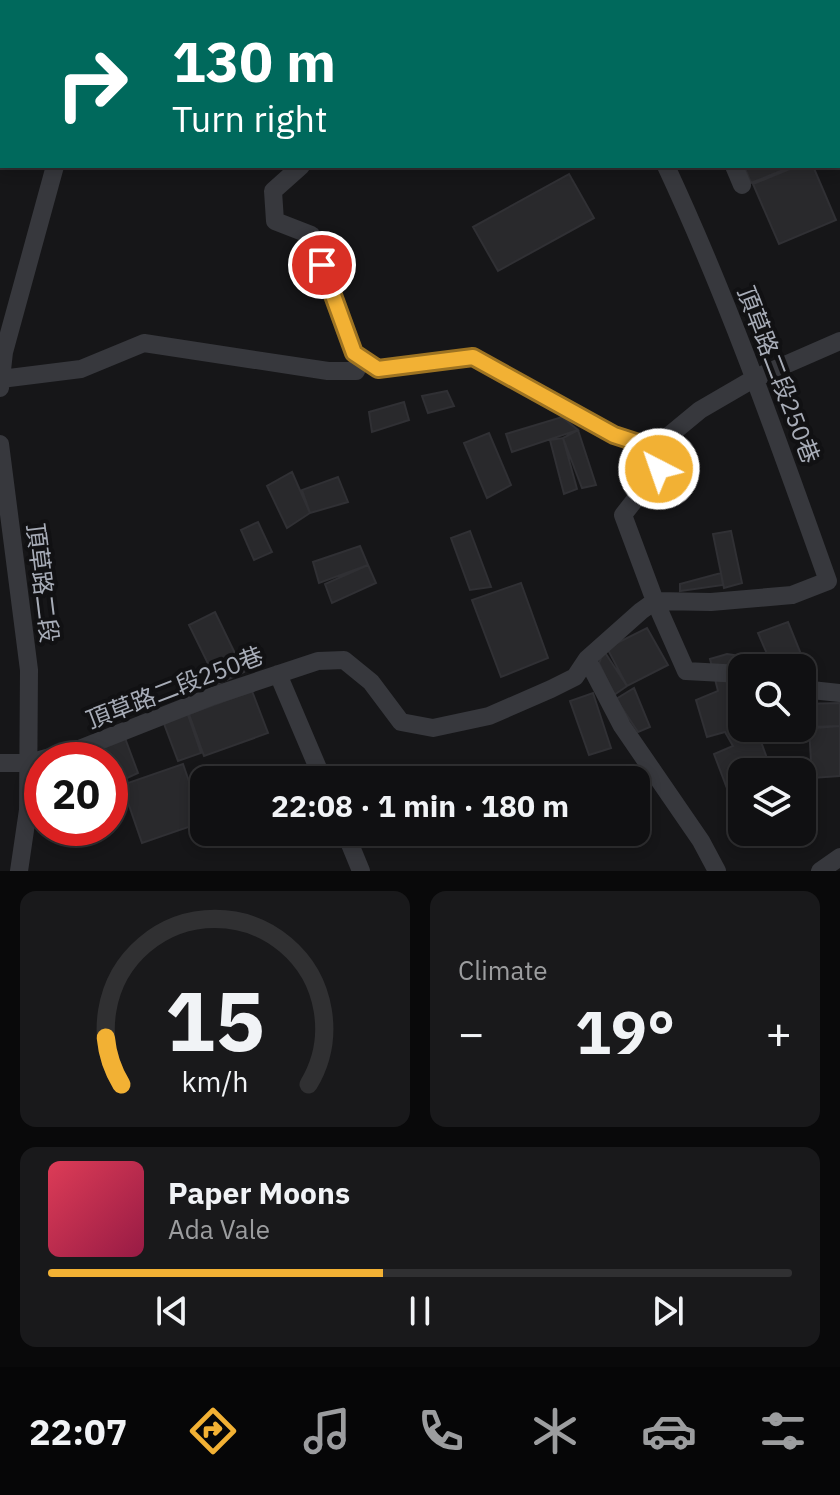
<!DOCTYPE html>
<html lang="en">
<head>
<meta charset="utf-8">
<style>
	:root { --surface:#101012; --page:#19191b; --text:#f1f3f6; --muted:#9c9d9f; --line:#303032; --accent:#f2b134 }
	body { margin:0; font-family:"IBM Plex Sans","Noto Sans TC",sans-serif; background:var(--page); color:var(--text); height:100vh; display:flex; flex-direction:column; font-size:30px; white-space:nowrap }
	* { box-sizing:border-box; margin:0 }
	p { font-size:26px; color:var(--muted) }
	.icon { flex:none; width:44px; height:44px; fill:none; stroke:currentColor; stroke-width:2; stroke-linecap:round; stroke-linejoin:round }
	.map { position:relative; height:871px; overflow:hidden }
	.drawer { display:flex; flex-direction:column; gap:20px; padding:20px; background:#09090a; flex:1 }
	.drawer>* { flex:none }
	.top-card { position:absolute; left:0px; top:0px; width:840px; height:168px; box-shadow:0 4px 12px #0003,0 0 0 2px var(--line); background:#00695c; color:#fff; overflow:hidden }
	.tools { position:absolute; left:728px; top:654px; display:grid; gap:16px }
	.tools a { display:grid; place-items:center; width:88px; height:88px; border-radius:16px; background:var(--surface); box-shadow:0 4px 12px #0003,0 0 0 2px var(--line); font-size:40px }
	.speed { position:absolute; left:24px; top:742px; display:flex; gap:16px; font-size:40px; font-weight:700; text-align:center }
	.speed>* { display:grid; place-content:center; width:104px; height:104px; border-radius:50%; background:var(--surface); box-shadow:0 4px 12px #0003,0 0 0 2px var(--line); line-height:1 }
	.speed .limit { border:12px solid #d22; background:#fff; color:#111 }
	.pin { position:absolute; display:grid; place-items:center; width:68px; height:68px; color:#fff; margin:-34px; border:4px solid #fff; border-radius:50%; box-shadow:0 2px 8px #0007 }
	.me { position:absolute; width:88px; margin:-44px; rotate:319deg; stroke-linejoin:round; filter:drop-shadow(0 0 6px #0008) }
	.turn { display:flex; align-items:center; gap:28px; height:168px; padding:0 40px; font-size:36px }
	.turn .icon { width:104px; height:104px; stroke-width:2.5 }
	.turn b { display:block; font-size:56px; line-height:68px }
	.big { font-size:60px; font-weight:800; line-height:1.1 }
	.drawer .tile { flex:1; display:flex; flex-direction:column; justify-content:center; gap:12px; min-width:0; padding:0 28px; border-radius:16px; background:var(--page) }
	.drawer .dial { align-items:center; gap:0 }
	.dial svg { height:208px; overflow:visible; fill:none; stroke:var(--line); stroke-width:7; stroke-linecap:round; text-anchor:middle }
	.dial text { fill:var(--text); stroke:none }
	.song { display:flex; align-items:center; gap:24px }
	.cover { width:96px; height:96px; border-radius:12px; background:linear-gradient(135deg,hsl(350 70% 55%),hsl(340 70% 35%)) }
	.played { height:8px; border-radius:4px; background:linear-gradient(90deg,var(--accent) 45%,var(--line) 45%) }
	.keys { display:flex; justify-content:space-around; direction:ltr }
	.heat { display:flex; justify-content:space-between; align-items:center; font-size:44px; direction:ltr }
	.drawer .tiles { flex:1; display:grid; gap:20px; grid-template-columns:1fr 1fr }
	.tile:last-child { grid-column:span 2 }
	.trip { position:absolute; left:190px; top:766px; width:460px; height:80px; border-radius:16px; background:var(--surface); box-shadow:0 4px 12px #0003,0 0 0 2px var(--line); font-weight:800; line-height:80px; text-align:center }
	.tab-bar { display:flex; height:128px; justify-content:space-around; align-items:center; background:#060607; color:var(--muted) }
	.tab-bar .icon { width:56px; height:56px }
	.tab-bar .on { color:var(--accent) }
	.tab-bar b { font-size:36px; color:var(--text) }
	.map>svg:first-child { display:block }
</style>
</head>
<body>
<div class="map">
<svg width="840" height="871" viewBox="0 0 840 871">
	<rect width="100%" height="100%" fill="#161618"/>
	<path fill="#29292c" stroke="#303034" stroke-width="2" d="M533,0H573L574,2H533Z
		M0,66L2,70L0,101Z
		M744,166H793L751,183Z
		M797,166H813L836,220L779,244L753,184Z
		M569,174L594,218L498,271L473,227Z
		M447,391L454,406L428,413L422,396Z
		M404,402L409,420L372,432L369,412Z
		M562,417L578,430L512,452L506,434Z
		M578,430L596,485L582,488L563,438Z
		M489,433L511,485L487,498L464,443Z
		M563,438L577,489L564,494L550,440Z
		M292,472L310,513L287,528L267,486Z
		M338,477L348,502L310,513L302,490Z
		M258,522L272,552L254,560L241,530Z
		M470,531L491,587L470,590L451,538Z
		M731,531L742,583L724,588L713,534Z
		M360,546L368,565L319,583L313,562Z
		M368,565L376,583L332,603L325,584Z
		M721,573L723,585L680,591V584Z
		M521,583L548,658L501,677L472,600Z
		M215,612L244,672L218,684L189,625Z
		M788,622L805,664L798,668H773L758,633Z
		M647,628L668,665L627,686L607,648Z
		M604,651L627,686L614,695L599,663Z
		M727,654L740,656L744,668H742V728H756L772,772H742V794L731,799L714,754L733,746L725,732L707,737L696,700L718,691L710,659Z
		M634,688L650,727L638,732L616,699Z
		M252,691L268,733L204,756L189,714Z
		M593,693L611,748L589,755L570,701Z
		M840,703V726L791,730V728H802V704Z
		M187,712L201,753L178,761L163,721Z
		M840,726V776L812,778L809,727Z
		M125,738L138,773L110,786V760H65Z
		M183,764L203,822L142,843L122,785Z
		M42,768V818L37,820V770Z"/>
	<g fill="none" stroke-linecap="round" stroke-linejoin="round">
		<path stroke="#37383d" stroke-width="18" d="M594,0V2
			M675,0V2
			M100,2V0
			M235,2V0
			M612,2L617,0
			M301,166L273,191L275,221L311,235L354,353L378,369L473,357L614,435L654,448L659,469L623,515L655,601L686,671L742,674
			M734,166L742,185
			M1,379L81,369L144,343L328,371H356L362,358
			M0,388L4,352L55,166
			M0,444L29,670L28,810L19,871
			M654,448L700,410L755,378L840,341
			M587,659L622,726L701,841L717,871
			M278,674L323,780
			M802,689L840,693
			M0,763H29L79,749L213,696L318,661L344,660L371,682L401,722L433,728L489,716L551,689L575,677L587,659L641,611L655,601L711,602L792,595L828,581C778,441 729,301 666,166
			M345,832L361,871
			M820,871L840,857"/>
	</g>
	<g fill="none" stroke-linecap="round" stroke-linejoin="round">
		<g stroke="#9d7322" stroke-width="20">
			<path id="route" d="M322,265L354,353L378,369L473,357L614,435L654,448L659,469"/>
		</g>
		<use href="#route" stroke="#f2b134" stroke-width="14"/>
	</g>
	<g text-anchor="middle" stroke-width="8" stroke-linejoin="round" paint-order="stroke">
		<g font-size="24" fill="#a8adb8" stroke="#111113">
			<text transform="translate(778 375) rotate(69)" y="8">頂草路二段250巷</text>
			<text transform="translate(42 583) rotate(83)" y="8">頂草路二段</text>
			<text transform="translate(175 688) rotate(-21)" y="8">頂草路二段250巷</text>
		</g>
	</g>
</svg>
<div class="tools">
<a><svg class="icon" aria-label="search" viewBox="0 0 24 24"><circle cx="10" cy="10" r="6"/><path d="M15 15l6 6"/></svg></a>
<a><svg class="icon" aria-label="layers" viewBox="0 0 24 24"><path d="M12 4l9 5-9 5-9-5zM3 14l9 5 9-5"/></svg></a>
</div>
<div class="speed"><div class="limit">20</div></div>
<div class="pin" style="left:322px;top:265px;background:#d93025"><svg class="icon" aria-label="arrive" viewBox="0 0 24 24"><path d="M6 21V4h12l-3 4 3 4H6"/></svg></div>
<svg class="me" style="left:659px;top:469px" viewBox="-20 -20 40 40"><circle r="17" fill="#f2b134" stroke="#fff" stroke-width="3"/><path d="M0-11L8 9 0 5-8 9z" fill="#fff"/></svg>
<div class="trip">22:08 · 1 min · 180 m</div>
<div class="top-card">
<div class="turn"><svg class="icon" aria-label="right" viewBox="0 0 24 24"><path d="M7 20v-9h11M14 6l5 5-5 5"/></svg><div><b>130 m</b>Turn right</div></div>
</div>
</div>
<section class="drawer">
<div class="tiles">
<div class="tile dial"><svg viewBox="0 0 100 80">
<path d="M14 69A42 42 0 1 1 86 69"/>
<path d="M14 69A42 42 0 0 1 8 51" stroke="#f2b134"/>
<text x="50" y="56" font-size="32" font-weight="700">15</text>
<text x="50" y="72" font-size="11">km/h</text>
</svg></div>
<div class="tile"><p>Climate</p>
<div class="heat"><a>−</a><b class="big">19°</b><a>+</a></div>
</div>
<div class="tile">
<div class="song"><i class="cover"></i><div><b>Paper Moons</b><p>Ada Vale</p></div></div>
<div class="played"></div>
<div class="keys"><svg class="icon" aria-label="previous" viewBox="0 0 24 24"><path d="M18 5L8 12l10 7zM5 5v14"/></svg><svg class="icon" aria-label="pause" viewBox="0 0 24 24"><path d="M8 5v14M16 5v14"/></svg><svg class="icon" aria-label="next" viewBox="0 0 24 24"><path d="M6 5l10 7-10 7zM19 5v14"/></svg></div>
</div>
</div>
</section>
<nav class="tab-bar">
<b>22:07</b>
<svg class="icon on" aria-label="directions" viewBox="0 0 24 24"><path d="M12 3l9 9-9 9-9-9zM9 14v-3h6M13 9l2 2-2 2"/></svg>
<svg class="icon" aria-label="music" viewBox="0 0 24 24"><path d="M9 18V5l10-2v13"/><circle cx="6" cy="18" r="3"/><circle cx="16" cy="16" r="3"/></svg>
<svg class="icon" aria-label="phone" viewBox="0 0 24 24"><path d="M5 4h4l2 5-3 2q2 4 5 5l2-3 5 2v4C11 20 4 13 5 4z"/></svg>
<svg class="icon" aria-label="climate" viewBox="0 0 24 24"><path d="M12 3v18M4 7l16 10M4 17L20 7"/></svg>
<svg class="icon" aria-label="car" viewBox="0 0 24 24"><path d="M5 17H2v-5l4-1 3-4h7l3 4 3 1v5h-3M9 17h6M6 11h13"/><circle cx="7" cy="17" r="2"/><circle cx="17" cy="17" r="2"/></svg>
<svg class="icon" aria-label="filters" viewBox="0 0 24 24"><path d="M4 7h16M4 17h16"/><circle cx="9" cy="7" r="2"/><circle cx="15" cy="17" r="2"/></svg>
</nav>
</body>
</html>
